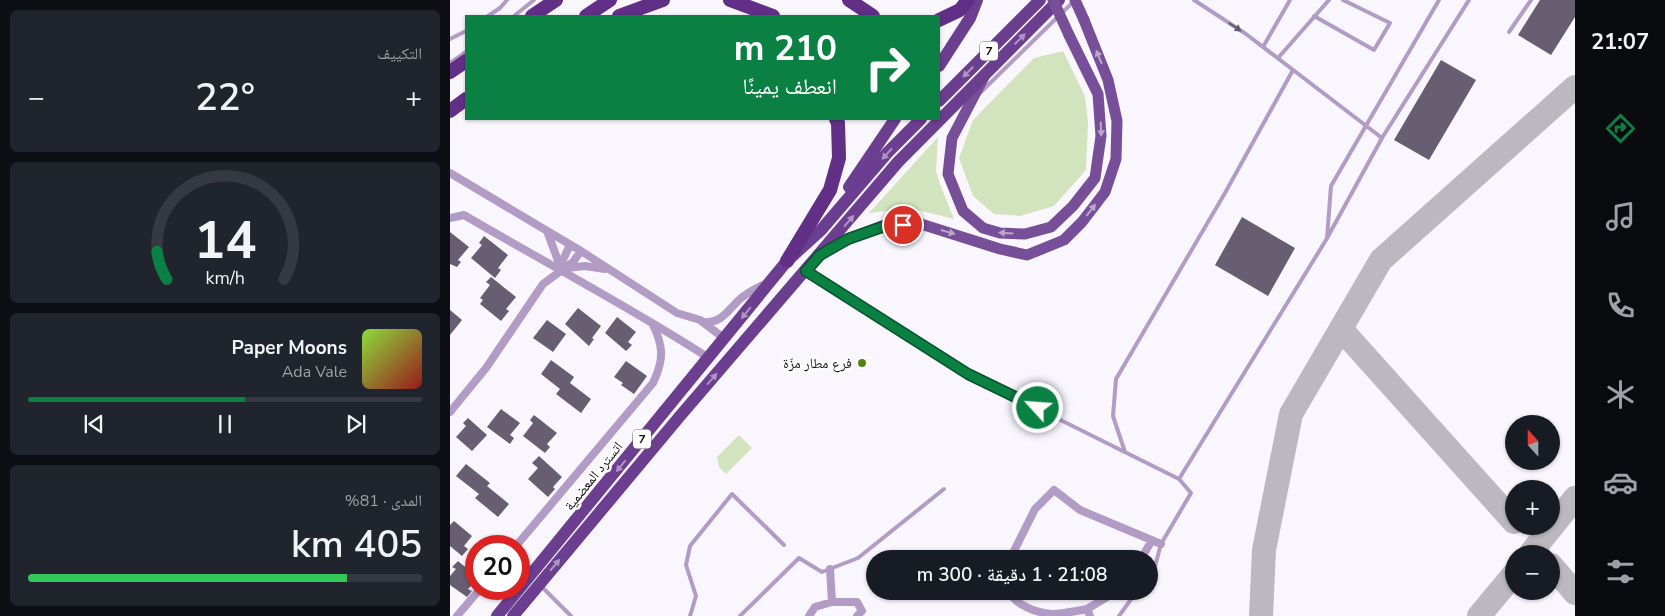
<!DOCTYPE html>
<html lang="ar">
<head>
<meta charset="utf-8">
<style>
	:root { --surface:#171b24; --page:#20242c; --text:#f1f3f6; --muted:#9ea1a6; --line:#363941; --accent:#0b8043 }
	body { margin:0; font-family:"Nunito Sans","Noto Naskh Arabic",sans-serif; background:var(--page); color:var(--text); direction:rtl; height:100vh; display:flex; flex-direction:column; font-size:19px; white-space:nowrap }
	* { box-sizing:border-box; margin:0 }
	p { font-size:16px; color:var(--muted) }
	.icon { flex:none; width:28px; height:28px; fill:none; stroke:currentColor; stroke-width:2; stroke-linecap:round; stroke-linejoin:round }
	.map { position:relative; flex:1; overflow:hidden; direction:ltr }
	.details { display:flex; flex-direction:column; gap:10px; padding:10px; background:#0d0f14; width:450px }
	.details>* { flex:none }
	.banner { position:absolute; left:15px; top:15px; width:475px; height:105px; border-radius:0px; box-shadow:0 1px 4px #0004; direction:rtl; background:#0b8043; color:#fff; overflow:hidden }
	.needle { width:32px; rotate:339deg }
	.buttons { position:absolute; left:1055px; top:415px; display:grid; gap:10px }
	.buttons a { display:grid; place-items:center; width:55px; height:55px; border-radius:50%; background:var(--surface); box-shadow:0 1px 4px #0004; font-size:25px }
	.speed { position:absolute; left:15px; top:535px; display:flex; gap:10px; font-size:25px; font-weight:700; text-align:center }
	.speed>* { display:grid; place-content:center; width:65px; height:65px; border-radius:50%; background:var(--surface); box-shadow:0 1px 4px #0004; line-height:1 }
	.speed .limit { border:8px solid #d22; background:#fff; color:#111 }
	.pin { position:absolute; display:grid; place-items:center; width:42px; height:42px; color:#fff; margin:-21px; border:2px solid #fff; border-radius:50%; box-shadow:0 1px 5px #0007 }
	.me { position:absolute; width:55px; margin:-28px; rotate:296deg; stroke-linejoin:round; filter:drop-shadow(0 0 4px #0008) }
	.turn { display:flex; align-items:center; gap:18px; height:105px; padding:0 20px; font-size:22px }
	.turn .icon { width:65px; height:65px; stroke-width:2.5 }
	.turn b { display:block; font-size:35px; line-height:42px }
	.big { font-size:38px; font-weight:600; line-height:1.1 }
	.details .widget { flex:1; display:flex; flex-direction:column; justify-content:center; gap:8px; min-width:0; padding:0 18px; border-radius:8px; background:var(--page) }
	.details .dial { align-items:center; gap:0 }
	.dial svg { height:130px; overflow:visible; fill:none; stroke:var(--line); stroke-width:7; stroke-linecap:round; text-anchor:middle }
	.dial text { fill:var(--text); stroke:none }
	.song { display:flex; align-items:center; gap:15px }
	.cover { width:60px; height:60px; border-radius:8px; background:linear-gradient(135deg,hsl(90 70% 55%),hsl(0 70% 35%)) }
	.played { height:5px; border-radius:2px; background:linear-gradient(90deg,var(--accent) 55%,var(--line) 55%) }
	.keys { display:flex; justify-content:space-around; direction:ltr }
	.heat { display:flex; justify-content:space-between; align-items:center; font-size:28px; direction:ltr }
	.charge { height:8px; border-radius:4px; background:linear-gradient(90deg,#34c759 81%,var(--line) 0) }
	.trip { position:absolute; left:416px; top:550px; width:292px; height:50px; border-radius:25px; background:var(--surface); box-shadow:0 1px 4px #0004; font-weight:600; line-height:50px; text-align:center; direction:rtl }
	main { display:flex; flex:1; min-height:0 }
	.tabs { display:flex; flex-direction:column; width:90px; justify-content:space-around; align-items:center; background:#090b0e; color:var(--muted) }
	.tabs .icon { width:35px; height:35px }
	.tabs .selected { color:var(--accent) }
	.tabs b { font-size:22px; color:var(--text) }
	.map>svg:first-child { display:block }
</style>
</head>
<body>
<main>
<nav class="tabs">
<b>21:07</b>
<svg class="icon selected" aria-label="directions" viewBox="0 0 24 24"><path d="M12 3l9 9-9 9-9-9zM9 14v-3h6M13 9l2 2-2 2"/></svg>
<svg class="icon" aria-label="music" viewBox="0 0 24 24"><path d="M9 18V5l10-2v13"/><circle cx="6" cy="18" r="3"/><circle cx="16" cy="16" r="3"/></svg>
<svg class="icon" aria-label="phone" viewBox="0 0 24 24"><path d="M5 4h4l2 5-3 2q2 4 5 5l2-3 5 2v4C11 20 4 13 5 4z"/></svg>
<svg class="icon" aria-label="climate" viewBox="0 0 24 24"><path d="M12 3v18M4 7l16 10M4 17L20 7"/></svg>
<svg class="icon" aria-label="car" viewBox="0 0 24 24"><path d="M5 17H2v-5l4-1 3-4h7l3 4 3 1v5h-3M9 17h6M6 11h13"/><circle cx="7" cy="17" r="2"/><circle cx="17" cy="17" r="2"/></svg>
<svg class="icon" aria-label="filters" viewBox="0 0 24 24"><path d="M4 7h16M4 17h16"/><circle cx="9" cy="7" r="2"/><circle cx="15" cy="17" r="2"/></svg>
</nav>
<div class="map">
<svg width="1125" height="616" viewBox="0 0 1125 616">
	<rect width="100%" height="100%" fill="#faf6fe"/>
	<path fill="#d1e4be" d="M613,51L635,96L638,122L636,170L604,206L570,216L544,214L523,196L509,158L523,120L584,58Z
		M488,137L486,171L490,184L504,219L459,208L419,213Z
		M289,435L302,448L276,474L269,467L267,457Z"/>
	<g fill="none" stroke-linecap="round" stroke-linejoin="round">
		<path stroke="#bbb8bf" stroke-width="24" d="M891,329L1064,522
			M1080,554L1125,498
			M1101,565L1125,593
			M811,616L814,550L841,414L931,260L1125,87
			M1029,616L1064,574"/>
	</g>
	<path fill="#675e71" d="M1090,0H1125V17L1101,55L1068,35Z
		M991,60L1026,80L979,160L944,140Z
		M792,217L845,248L818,296L765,265Z
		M0,232L19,247L8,260L11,262L7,267L0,264Z
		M34,236L58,255L48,268L51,270L45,278L21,258L32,245L29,243Z
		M41,277L66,297L56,309L59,311L51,321L30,304L33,300L30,298L40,285L36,282Z
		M128,308L151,326L142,338L144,339L139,346L115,324Z
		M0,310L12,320L0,335Z
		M167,317L186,332L178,342L182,345L176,351L155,333Z
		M97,320L116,334L103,352L83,338Z
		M101,360L124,377L120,383L141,399L131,413L106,394L110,389L91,374Z
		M176,361L197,376L184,394L171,385L173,383L164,377Z
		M51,409L70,423L60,435L64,438L60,444L37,427Z
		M84,415L107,433L97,444L100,447L95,453L73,436L83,423L80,420Z
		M18,418L37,435L22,451L6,437L16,426L13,423Z
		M89,456L112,477L103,487L105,489L98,497L78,479L88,468L82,463Z
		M16,464L40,483L37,486L59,504L48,517L25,498L29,494L6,476Z
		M4,521L22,536L14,546L18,549L12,556L0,546V525Z
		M8,561L26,576V581L18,589L22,591L17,597L0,585V576L6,569L2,567Z"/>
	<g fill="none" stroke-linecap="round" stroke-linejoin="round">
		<path stroke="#b29cc6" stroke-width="4" d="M744,0L796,34L932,138
			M38,16L50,8L57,0
			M64,16L84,0
			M864,16L924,50L940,23L893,0
			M1059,32L1081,0
			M0,39L16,31
			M813,47L840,0
			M828,58L879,0
			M0,63L16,52
			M531,92L623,2
			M877,238L881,186L989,0
			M356,272L518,374L729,479L741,493L711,544L704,570L700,575
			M675,452L663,416L666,379L775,193L843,70
			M729,479L876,240L932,138L1019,0
			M91,586L121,616
			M240,616L246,596L236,565L240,546L282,494L334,545
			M290,616L349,558L372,572L408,558L494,489
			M669,616L687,591"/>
		<path stroke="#b29cc6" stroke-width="8" d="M0,173L131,251L227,313L250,320L275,339
			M0,218L14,215C96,263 180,307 259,358
			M97,231L110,266
			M110,266L120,245
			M117,268L135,266L155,269
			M254,322C271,324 278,310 289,300C296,293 305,289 313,285
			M0,412L36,368L93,284L123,262L131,251
			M66,546L203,383C214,360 214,346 202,323
			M560,559L585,509L604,490L630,510L711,544
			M691,559L702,540
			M380,569L382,602
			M558,591C566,605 586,613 602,614C613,614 626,611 637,609L640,616
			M637,609L657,597L663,591
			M7,616L30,589
			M359,616L365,607L382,602H407L412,611L407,616"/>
		<path stroke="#774e98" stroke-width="11" d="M534,77L502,138L498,174L513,211L533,228L550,233L575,234L601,227L623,206L645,178L651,136L648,94L619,35
			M371,254L398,239L435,225L471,224L550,249L577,255L614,240L632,222L655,192L666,159L667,121L658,80L634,20"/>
		<path stroke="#6c3e8f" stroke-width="12" d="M489,66L520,18L527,0
			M489,101L590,0
			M399,187L445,119
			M47,616L337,261L371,230L438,152L471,119
			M63,616L230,416L448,162L609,0"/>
		<path stroke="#622f86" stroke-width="14" d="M280,0L323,16
			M399,0L423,16
			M82,16L106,0
			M136,16L160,0
			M169,16L213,0
			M489,20L510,10L518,0
			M0,72L16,61
			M0,111L16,99
			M337,261L380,190L389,158L388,123L386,119"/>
		<path stroke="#774e98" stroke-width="11" d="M603,0L619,35
			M625,0L634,20"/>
	</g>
	<defs><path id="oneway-solid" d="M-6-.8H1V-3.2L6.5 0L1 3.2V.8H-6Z" transform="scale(1.25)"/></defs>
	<use fill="#645870" href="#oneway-solid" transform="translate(785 27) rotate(33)"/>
	<g fill="#ae95c1">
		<use href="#oneway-solid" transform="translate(570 39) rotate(-45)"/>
		<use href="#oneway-solid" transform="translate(518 72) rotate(135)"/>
		<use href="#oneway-solid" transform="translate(437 154) rotate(132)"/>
		<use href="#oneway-solid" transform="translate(399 221) rotate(-49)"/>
		<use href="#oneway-solid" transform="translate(296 313) rotate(129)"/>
		<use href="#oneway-solid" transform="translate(262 379) rotate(-49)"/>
		<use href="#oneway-solid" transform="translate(171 466) rotate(129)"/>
		<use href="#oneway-solid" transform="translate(105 565) rotate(-50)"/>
	</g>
	<g fill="#bba6cc">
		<use href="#oneway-solid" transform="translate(649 57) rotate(-112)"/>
		<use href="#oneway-solid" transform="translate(651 129) rotate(87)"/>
		<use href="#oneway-solid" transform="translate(641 210) rotate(-52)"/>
		<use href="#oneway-solid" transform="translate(498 232) rotate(16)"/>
		<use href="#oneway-solid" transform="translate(556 233) rotate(-176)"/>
	</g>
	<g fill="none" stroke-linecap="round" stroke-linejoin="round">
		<g stroke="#07532c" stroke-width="12">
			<path id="route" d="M453,225L435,226L398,239L370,255L356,271L518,374L588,408"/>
		</g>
		<use href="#route" stroke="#0b8043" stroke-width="9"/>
	</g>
	<circle fill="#56820c" stroke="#fff" stroke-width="2" cx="412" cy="363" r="5"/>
	<g text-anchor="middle" stroke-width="5" stroke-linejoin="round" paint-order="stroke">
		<g fill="#fff" stroke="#5c5a5f" stroke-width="1">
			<rect x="530" y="41.5" width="18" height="19" rx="4"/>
			<rect x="183" y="429.5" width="18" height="19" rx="4"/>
		</g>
		<g font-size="12" font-weight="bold" fill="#16131a">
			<text x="539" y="55">7</text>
			<text x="192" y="443">7</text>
		</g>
		<g font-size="14" fill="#16131a" stroke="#fff" text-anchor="end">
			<text x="402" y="368">فرع مطار مزّة</text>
		</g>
		<g font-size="14" fill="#16131a" stroke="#fff">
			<text transform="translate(143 476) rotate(-51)" y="5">اتسترد المعضمية</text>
		</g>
	</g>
</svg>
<div class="buttons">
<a><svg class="needle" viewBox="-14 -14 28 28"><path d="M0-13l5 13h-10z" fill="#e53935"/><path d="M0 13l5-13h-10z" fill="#9ea1a6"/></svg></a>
<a>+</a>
<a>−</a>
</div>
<div class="speed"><div class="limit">20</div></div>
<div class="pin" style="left:453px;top:225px;background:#d93025"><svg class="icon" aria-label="arrive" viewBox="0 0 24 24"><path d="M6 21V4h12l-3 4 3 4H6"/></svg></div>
<svg class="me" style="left:588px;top:408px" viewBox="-20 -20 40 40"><circle r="17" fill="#0b8043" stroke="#fff" stroke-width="3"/><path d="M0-11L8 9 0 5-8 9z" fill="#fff"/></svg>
<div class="trip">21:08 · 1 دقيقة · 300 m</div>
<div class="banner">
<div class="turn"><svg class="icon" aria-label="right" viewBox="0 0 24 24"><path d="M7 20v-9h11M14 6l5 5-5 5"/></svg><div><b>210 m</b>انعطف يمينًا</div></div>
</div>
</div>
<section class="details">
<div class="widget"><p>التكييف</p>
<div class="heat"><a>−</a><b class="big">22°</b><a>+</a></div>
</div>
<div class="widget dial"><svg viewBox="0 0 100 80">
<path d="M14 69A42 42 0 1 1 86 69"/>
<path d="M14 69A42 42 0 0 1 8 52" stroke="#0b8043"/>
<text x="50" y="56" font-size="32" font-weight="700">14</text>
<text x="50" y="72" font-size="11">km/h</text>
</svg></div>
<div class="widget">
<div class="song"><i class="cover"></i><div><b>Paper Moons</b><p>Ada Vale</p></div></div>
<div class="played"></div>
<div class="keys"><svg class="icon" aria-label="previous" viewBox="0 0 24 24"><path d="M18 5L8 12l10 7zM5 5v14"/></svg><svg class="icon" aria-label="pause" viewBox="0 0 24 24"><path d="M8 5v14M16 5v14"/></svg><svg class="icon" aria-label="next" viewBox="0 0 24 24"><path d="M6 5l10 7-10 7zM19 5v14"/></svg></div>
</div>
<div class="widget"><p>المدى · 81%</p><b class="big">405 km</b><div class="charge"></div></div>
</section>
</main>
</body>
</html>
